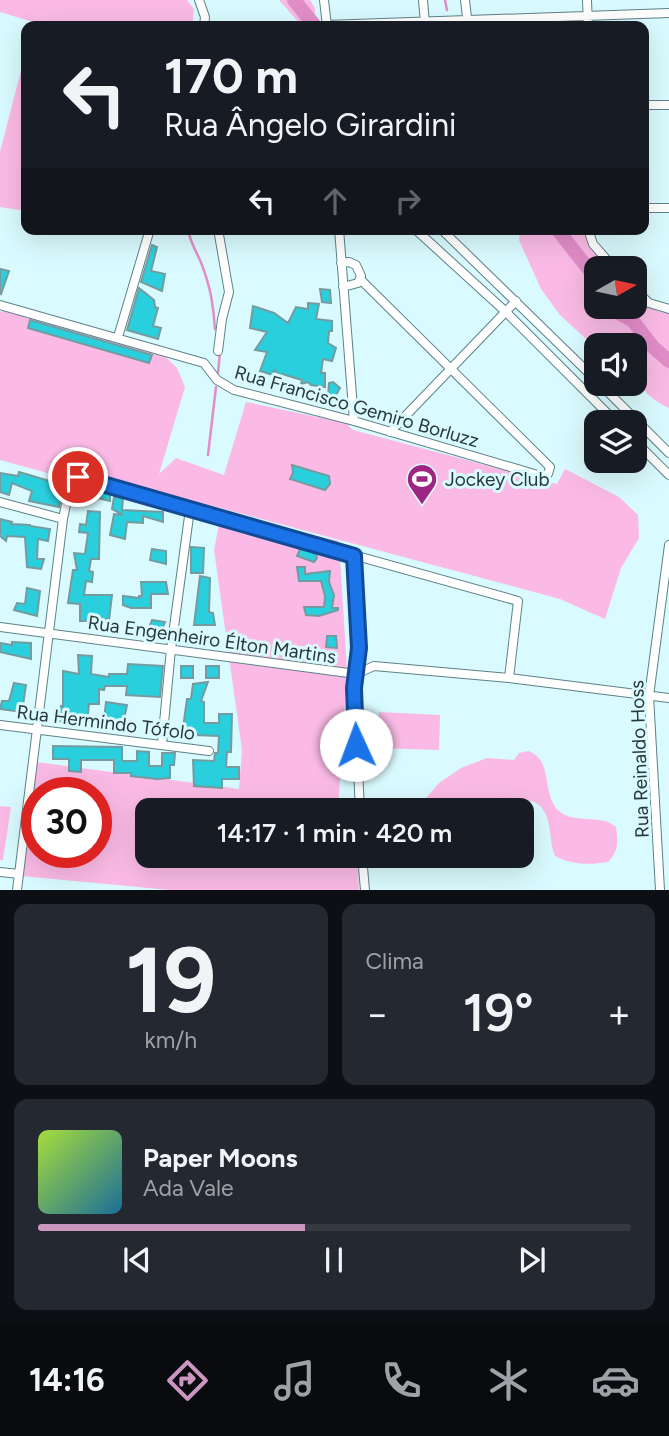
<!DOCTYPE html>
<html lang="pt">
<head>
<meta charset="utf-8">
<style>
	:root { --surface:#171b24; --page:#242831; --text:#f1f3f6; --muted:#9ea1a6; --line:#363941; --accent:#cb97c1 }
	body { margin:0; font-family:Figtree,sans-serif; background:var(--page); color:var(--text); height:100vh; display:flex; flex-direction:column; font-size:26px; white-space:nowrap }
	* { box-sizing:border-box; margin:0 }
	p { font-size:23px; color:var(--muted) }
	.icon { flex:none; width:38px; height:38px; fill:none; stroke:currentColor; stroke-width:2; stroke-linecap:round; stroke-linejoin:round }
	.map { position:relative; height:890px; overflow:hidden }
	.drawer { display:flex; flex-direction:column; gap:14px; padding:14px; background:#0d0f14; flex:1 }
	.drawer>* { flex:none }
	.hud { position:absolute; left:21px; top:21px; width:628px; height:214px; border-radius:14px; box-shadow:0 7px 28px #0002; background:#171b24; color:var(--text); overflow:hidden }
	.needle { width:46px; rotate:81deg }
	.controls { position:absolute; left:584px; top:256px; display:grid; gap:14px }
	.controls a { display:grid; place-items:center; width:63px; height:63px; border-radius:14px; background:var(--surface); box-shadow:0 7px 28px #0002; font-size:35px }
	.speed { position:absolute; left:21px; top:777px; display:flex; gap:14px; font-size:35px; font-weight:700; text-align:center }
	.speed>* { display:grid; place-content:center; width:91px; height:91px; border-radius:50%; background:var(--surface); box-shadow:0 7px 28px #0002; line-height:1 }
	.speed .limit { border:10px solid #d22; background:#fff; color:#111 }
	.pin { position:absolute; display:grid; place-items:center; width:60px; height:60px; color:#fff; margin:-30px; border:4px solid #fff; border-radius:50%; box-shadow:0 2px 7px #0007 }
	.me { position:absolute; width:77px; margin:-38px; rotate:358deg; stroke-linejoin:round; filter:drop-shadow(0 0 5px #0008) }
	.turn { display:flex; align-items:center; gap:24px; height:147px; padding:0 28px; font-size:32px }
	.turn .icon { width:91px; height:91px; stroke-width:2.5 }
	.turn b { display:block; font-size:49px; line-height:60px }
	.lanes { display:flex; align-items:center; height:66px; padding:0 28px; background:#0003; justify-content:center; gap:35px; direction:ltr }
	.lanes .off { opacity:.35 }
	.big { font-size:52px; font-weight:600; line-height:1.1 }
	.drawer .tile { flex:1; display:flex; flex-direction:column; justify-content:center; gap:10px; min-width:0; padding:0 24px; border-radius:14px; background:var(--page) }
	.drawer .dial { align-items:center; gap:0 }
	.dial b { font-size:91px; line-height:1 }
	.song { display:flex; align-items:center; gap:21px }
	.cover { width:84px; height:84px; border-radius:10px; background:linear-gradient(135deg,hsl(80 70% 55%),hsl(200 70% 35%)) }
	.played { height:7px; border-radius:4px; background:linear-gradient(90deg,var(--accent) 45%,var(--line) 45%) }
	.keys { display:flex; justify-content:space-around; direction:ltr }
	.heat { display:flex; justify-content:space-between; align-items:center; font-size:38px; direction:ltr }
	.drawer .tiles { flex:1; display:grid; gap:14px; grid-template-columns:1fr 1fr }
	.tile:last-child { grid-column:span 2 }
	.trip { position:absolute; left:135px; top:798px; width:399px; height:70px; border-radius:14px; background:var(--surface); box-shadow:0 7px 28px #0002; font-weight:600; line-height:70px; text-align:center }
	.menu { display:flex; height:112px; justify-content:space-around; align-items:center; background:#090b0e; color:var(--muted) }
	.menu .icon { width:49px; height:49px }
	.menu .on { color:var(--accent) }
	.menu b { font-size:32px; color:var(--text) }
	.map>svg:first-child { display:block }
</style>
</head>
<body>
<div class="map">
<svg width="669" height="890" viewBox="0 0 669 890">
	<rect width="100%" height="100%" fill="#d9fafe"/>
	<path fill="#fabae5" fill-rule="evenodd" d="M0,0H187L194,9L192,26H33V22L0,12Z
		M279,0H310L315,8L314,26H302Z
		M26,51V211L0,207V152Z
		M520,229H584L586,240L610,268H597V306H635V294C645,304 655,312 669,314V408C637,393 635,377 635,345H597V349L560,315L541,289L519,240Z
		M8,310L164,355L177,368L185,387L159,474L176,458L224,475L246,402L346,423L353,430L557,484L565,469L619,497L638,515L639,538L621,568L605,619L560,599L82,471C74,470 67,469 62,477L0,460V312Z
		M221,514L339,541L347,670L338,810H147V856H357L359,890H169L22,876L36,762L239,789L242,750L214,550ZM37,793H96V852H37Z
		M379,712L440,715L439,750L377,748Z
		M528,751C554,759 541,795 559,811C575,825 600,813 616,827C618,841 619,851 608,862C590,865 571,865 555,856C549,842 552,826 545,813C532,787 500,808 481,810C461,813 440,810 420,810V805L439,783L461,768L487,758L514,760L519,753Z
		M0,806L11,807L3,860H0Z"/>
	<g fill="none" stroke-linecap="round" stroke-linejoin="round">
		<path stroke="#e28dc8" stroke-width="2.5" d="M445,0L447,10
			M188,229C190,243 197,252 202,265C211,289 213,304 215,329
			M218,373L220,352
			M208,455L216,387"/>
		<path stroke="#e28dc8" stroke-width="14" d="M294,0L315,26
			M557,229L590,271L597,296
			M606,306L633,321L653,347L669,361"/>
	</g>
	<path fill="#2acfdd" stroke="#749ca0" stroke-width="2" d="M152,245L157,247L151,271L165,274L162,291L141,282Z
		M0,269L9,271L1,294L0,293Z
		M139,288L154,300L155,307L158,308L153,326L161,328L158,339L127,330Z
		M320,289L330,290L331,303L322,302Z
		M308,303L319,304L316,319L332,321V331H329L328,343L336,348L332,361L323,359L321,373H325V387L311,385L308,382L301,384L302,380L282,374L281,376L274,370L273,375L260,371L267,352L255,350L267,332L250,328L253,306L274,313L288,323L296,307L308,309Z
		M30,320L152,355L149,363L28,328Z
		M333,382L340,388L336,395H328L329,383Z
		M292,465L329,476L330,484L325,490L290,479L293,473Z
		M19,472L63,485L59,507L29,501L32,491L12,483L9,495L0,492V473L18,476Z
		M84,487L110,494V501L93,497L92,499L83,495Z
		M114,497L123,498L122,510L163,512V522L143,516V523L127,522L125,539L110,535L114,514L123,515L112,509Z
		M88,511L100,512L99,559H91L89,571L93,572L92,582L86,581L84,595H112L109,620L92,617V621H80V604L68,603L73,570H77L74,553L85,554L88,533L79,532L80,524L86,525Z
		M0,519L12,522L11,524L30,525V526L50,529L48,541L38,539L37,559H44L41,569L27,567L25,537L7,536L6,541L0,536Z
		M191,547L204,548L203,573H191Z
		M152,549L166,551V564L150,560Z
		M300,549L315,551L317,558L314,562L297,556Z
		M297,567H305V574L330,571L329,582L334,595L332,608H338V610L319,616L306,615L304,607H324L325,596L321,581H299Z
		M200,576L210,578L209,612L213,613L215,625H194Z
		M141,582H166L168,594H151V608H131L123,605V596L139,598V596H142Z
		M27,588L40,591L37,616L14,610L17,603L25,604Z
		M152,620L165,622L161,632L148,630Z
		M327,636H336L337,648L326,647Z
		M12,642L31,643V659L0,652V643L12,645Z
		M78,655L92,656L91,674L109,677V674H127L128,664L163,666L160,697L126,695L127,686H105L104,690L99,689V704H89L87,723L57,721L61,706L63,707V671L79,674Z
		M181,666H193V678H181Z
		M206,666H219V678H206Z
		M208,682L201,701L204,702V723H219V714H232L231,752H227L226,767H239V779H222V788L194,786L193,760L214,761L215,753H218L219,736L194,735L193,737L182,735L187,699H191L193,684Z
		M14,683L26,685L22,712L0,709L2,701H9Z
		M106,702L127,705L122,729H103Z
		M53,746L122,747V761H137V751L149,752V766H162V753H175L174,765H170V778L157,779L131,776V773H114V760H81V772L69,771V759H53Z"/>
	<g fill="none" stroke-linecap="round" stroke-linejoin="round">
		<g stroke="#5c8287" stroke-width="10">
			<path id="minor" d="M199,0L205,17L204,26
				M324,0L327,26
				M423,0L425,23
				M465,0L468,26
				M587,0L588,26
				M326,25L669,13
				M644,105H669
				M644,208H669
				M339,229L354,421
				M415,229L506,312L616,422
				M441,229L597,381
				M588,229L593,244L614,268
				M341,263L349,262L356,265L361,276L358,283L343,287
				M635,290L649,303L669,309
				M0,305L204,363L217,380L234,390L354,421L541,476L548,474L550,467L360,279
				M118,337L150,229
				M218,351L222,319L229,292L218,229
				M599,383L669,453
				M390,432L516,301
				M635,441L669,475
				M0,502L63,519
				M354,556L359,648L354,688L360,810
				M0,627L356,674L374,666L509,678L669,698
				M0,725L209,751
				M162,744L171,649L190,509
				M362,856L365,890
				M0,872L19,874
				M17,890L63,519L71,480L74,477L518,601L509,678
				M660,890L649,696L669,545"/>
		</g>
		<use href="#minor" stroke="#fff" stroke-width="8"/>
	</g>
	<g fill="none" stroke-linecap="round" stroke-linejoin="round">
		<g stroke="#114b97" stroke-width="18">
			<path id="route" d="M78,477L354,556L359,648L354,688L356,745"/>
		</g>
		<use href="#route" stroke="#1a73e8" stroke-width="12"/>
	</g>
	<defs>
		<g id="stadium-pin" transform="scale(1.575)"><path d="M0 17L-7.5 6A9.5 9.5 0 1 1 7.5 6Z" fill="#9c2681" stroke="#d9fafe"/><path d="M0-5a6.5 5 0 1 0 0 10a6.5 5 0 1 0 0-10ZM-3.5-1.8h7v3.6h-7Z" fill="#fff"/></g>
	</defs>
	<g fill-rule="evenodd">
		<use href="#stadium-pin" x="422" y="479"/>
	</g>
	<g text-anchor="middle" stroke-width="6" stroke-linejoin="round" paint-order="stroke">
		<g font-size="19" fill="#29393b" stroke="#d9fafe">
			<text transform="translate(357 406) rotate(16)" y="7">Rua Francisco Gemiro Borluzz</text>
			<text transform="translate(212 639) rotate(8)" y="7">Rua Engenheiro Élton Martins</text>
			<text transform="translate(106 722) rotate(7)" y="7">Rua Hermindo Tófolo</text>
			<text transform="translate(639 759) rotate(-92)" y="7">Rua Reinaldo Hoss</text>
		</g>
		<g font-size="19" fill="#29393b" stroke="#d9fafe" text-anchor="start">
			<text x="445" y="486">Jockey Club</text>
		</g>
	</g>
</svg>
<div class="controls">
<a><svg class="needle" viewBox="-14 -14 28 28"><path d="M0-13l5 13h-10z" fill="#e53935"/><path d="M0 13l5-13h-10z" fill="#9ea1a6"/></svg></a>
<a><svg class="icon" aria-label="sound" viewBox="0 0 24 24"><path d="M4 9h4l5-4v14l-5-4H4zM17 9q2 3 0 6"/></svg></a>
<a><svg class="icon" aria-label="layers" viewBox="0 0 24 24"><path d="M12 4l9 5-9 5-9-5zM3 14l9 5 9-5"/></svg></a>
</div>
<div class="speed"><div class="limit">30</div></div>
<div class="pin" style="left:78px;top:477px;background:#d93025"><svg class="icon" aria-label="arrive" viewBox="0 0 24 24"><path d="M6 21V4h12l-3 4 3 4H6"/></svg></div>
<svg class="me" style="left:356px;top:745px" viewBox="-20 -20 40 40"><circle r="19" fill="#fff"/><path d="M0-13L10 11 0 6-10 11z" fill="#1a73e8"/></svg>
<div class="trip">14:17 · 1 min · 420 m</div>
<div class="hud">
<div class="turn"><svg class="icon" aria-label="left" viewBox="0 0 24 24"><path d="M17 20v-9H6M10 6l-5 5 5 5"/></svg><div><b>170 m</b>Rua Ângelo Girardini</div></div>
<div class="lanes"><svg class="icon" aria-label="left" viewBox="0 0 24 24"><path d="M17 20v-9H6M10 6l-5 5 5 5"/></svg><svg class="icon off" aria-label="ahead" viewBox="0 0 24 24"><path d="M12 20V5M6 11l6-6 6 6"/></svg><svg class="icon off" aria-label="right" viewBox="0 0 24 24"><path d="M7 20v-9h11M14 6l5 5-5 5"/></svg></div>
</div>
</div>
<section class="drawer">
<div class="tiles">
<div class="tile dial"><b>19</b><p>km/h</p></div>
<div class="tile"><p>Clima</p>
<div class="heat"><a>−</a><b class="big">19°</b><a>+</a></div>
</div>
<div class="tile">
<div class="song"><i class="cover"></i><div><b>Paper Moons</b><p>Ada Vale</p></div></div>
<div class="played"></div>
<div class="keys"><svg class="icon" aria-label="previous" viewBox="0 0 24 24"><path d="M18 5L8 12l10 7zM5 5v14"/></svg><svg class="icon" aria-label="pause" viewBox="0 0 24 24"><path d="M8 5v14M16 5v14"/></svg><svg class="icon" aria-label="next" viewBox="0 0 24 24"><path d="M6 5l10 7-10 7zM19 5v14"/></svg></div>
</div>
</div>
</section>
<nav class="menu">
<b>14:16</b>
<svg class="icon on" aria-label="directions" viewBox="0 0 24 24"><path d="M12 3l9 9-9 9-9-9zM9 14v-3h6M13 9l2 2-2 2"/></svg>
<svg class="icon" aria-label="music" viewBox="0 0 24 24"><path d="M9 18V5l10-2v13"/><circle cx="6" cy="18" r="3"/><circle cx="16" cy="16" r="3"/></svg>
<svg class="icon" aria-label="phone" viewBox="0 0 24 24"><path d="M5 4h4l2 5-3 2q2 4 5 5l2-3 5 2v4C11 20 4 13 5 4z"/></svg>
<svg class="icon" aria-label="climate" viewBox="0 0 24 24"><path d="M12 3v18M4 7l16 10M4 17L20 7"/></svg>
<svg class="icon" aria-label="car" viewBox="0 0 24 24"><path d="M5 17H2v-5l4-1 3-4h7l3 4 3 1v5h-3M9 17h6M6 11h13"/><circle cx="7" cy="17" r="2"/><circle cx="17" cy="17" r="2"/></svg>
</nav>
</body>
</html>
